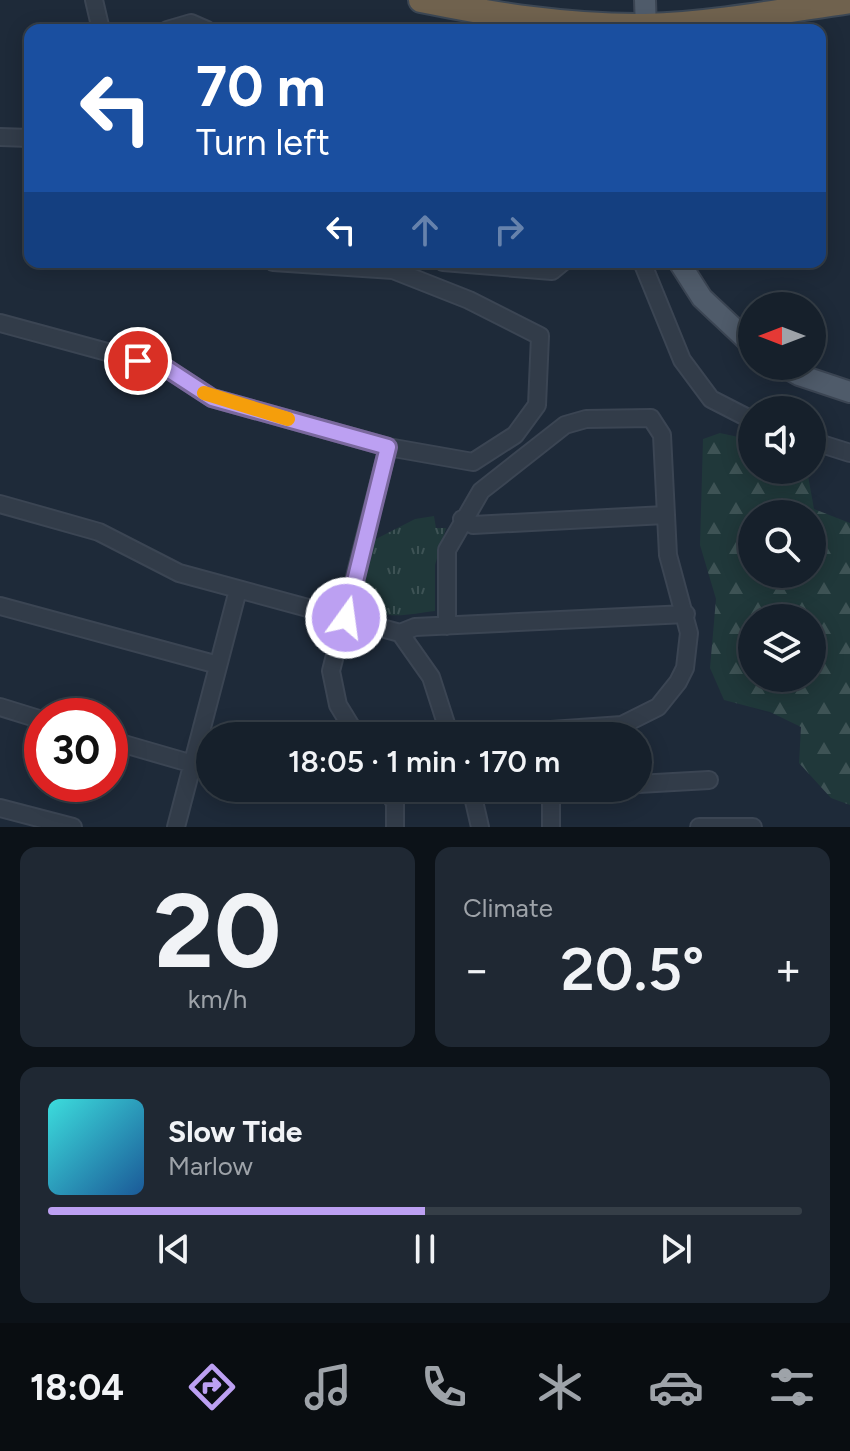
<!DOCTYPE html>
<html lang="en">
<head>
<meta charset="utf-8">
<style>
	:root { --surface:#16202b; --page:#1f2833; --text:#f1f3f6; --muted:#9ea3a9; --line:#353e47; --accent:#bca0f2 }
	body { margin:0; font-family:Figtree,sans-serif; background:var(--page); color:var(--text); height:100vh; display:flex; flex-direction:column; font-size:30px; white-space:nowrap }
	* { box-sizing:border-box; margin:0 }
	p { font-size:26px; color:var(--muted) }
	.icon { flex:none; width:44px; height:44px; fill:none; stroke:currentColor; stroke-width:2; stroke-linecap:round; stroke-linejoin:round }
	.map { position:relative; height:827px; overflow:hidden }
	.details { display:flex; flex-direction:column; gap:20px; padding:20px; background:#0c1218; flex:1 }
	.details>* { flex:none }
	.hud { position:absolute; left:24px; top:24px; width:802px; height:244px; border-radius:16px; box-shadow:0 4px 20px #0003,0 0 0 2px var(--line); background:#1a4fa0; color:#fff; overflow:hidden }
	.needle { width:52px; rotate:270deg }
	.buttons { position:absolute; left:738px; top:292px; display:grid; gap:16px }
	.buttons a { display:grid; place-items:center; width:88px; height:88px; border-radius:50%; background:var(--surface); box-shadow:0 4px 20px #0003,0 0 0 2px var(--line); font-size:40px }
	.speed { position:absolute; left:24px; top:698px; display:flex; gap:16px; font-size:40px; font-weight:700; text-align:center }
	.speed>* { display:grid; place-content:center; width:104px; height:104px; border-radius:50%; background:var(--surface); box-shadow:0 4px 20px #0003,0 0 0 2px var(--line); line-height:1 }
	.speed .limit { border:12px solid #d22; background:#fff; color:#111 }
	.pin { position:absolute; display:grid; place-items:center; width:68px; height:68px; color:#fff; margin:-34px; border:4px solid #fff; border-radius:50%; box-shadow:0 2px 8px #0007 }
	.me { position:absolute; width:88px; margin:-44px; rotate:14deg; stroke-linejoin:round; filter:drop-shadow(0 0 6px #0008) }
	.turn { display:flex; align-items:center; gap:28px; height:168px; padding:0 40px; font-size:36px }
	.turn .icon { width:104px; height:104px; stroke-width:2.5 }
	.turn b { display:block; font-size:56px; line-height:68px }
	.lanes { display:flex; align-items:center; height:76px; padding:0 40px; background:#0003; justify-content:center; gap:40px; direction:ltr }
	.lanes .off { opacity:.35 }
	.big { font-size:60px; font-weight:600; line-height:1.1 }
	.details .tile { flex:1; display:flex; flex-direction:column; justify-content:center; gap:12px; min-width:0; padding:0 28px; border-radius:16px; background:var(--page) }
	.details .dial { align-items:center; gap:0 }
	.dial b { font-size:104px; line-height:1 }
	.song { display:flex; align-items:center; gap:24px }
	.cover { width:96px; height:96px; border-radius:12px; background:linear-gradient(135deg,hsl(180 70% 55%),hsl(210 70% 35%)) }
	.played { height:8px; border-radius:4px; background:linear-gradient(90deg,var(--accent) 50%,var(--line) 50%) }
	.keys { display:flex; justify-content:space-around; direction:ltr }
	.heat { display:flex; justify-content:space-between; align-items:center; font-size:44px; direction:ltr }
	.details .tiles { flex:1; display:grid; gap:20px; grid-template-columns:1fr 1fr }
	.tile:last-child { grid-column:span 2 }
	.trip { position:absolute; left:196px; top:722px; width:456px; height:80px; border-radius:40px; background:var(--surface); box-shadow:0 4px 20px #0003,0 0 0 2px var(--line); font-weight:600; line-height:80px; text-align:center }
	.dock { display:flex; height:128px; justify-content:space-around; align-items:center; background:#090d11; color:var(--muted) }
	.dock .icon { width:56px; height:56px }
	.dock .selected { color:var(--accent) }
	.dock b { font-size:36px; color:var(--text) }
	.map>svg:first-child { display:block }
</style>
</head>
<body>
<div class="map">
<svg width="850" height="827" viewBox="0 0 850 827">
	<defs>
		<pattern id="forest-firs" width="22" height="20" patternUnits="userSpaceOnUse" patternTransform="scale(2)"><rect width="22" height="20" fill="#20383a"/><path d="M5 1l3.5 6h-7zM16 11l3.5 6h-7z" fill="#3e5355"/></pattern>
		<pattern id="park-tufts" width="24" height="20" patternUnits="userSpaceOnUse" patternTransform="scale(2)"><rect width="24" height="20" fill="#20383a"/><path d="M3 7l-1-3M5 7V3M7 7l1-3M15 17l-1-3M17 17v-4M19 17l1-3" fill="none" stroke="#3e5355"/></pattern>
	</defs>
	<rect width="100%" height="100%" fill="#1e2a39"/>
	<path fill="url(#forest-firs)" fill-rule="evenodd" d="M720,433L752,440V470H807L814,509L850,523V805L831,798L799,763L801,727L770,712L724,700L710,668L716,599L700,545L703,439ZM752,514H812V574H752ZM752,618H812V678H752Z"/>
	<path fill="url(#park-tufts)" d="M434,516L436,528H446L435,565V611C407,614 375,625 361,594L372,541L415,519Z"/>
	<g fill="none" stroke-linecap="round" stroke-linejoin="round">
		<g stroke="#3b4553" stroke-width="20">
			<path id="minor" d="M94,0L101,30
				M167,30L191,23L207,30
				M0,137L30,138
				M273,262L393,270
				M383,262L393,270L469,300L540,336L537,405L515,435L473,462L388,447
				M443,262L552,271L563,262
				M642,262L682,360L711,399L752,420
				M0,323L166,368L212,398L388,447L331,671L338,705L357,736
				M812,441L850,453
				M0,504L99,532L179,573L400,633L431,677L450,736
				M462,519L473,525L665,515
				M0,606L218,665
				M447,626V550L481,491L565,425L586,419L651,418L662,435L668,555L689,633L685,668L678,682L658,707L622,725L464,736
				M400,633L415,627L686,614
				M0,707L42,720
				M110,740L193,764
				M638,784L709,780
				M386,788L395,803V827
				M471,788L480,827
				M0,808L73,827
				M176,827L238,590
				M551,827V795L558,790L576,788
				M699,827H753"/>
		</g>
		<g stroke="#3b4553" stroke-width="24">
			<path id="major" d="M645,0L646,30
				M679,262L702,298L752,345
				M783,366L799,375L850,392"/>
		</g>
		<g stroke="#3c4754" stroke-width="28">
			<path id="highway" d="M421,0C495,15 569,27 645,26C713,24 782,11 850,1"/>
		</g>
		<use href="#minor" stroke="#323c49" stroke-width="16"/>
		<use href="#major" stroke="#4f5b6a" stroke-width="20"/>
		<use href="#highway" stroke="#70624e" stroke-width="24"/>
	</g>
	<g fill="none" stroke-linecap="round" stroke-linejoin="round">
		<g stroke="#7a689d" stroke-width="20">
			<path id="route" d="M138,361L166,368L212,398L388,447L346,618"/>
		</g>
		<use href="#route" stroke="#bca0f2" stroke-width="14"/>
		<path stroke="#f59e0b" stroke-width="14" d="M204,393L288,419"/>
	</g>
</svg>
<div class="buttons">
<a><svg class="needle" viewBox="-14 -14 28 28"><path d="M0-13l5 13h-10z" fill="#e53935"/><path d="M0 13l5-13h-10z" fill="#9ea3a9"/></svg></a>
<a><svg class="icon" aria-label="sound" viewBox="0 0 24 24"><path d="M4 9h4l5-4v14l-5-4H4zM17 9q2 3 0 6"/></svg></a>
<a><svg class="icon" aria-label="search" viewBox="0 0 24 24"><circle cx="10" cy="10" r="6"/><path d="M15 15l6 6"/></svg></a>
<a><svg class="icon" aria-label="layers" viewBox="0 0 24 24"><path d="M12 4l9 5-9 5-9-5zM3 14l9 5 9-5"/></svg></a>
</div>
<div class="speed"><div class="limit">30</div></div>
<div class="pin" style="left:138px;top:361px;background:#d93025"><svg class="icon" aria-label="arrive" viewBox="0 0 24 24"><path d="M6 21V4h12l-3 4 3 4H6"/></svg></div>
<svg class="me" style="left:346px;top:618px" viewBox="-20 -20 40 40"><circle r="17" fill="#bca0f2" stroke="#fff" stroke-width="3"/><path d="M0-11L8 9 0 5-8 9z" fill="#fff"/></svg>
<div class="trip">18:05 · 1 min · 170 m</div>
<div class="hud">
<div class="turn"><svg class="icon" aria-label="left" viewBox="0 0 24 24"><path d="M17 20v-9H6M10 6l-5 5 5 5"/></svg><div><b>70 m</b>Turn left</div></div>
<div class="lanes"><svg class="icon" aria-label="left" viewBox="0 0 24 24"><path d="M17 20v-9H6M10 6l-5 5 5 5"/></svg><svg class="icon off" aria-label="ahead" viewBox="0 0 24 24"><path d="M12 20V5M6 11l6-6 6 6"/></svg><svg class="icon off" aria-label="right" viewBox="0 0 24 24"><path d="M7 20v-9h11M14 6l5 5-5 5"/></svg></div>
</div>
</div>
<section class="details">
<div class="tiles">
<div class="tile dial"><b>20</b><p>km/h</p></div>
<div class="tile"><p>Climate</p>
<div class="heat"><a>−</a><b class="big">20.5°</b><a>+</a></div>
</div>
<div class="tile">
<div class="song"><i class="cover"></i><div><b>Slow Tide</b><p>Marlow</p></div></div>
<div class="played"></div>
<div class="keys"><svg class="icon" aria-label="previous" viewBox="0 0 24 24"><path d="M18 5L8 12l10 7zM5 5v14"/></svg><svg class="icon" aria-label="pause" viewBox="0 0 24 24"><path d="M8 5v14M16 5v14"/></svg><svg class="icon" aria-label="next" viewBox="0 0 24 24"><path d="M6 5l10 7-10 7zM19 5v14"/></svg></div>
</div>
</div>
</section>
<nav class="dock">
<b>18:04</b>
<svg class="icon selected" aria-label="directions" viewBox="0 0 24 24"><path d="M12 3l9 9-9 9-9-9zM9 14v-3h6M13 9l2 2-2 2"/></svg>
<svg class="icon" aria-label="music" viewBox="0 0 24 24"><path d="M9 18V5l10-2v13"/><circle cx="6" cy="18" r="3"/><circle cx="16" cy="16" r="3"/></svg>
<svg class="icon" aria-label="phone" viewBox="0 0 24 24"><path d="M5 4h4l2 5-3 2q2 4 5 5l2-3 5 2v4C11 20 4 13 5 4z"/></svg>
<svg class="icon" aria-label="climate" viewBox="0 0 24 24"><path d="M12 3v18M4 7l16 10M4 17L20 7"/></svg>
<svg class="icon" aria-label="car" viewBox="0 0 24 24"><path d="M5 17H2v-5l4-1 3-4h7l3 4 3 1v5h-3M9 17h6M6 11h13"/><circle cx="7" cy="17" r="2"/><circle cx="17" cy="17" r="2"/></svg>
<svg class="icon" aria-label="filters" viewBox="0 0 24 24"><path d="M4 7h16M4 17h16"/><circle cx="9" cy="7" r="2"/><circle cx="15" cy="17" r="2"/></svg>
</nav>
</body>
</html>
